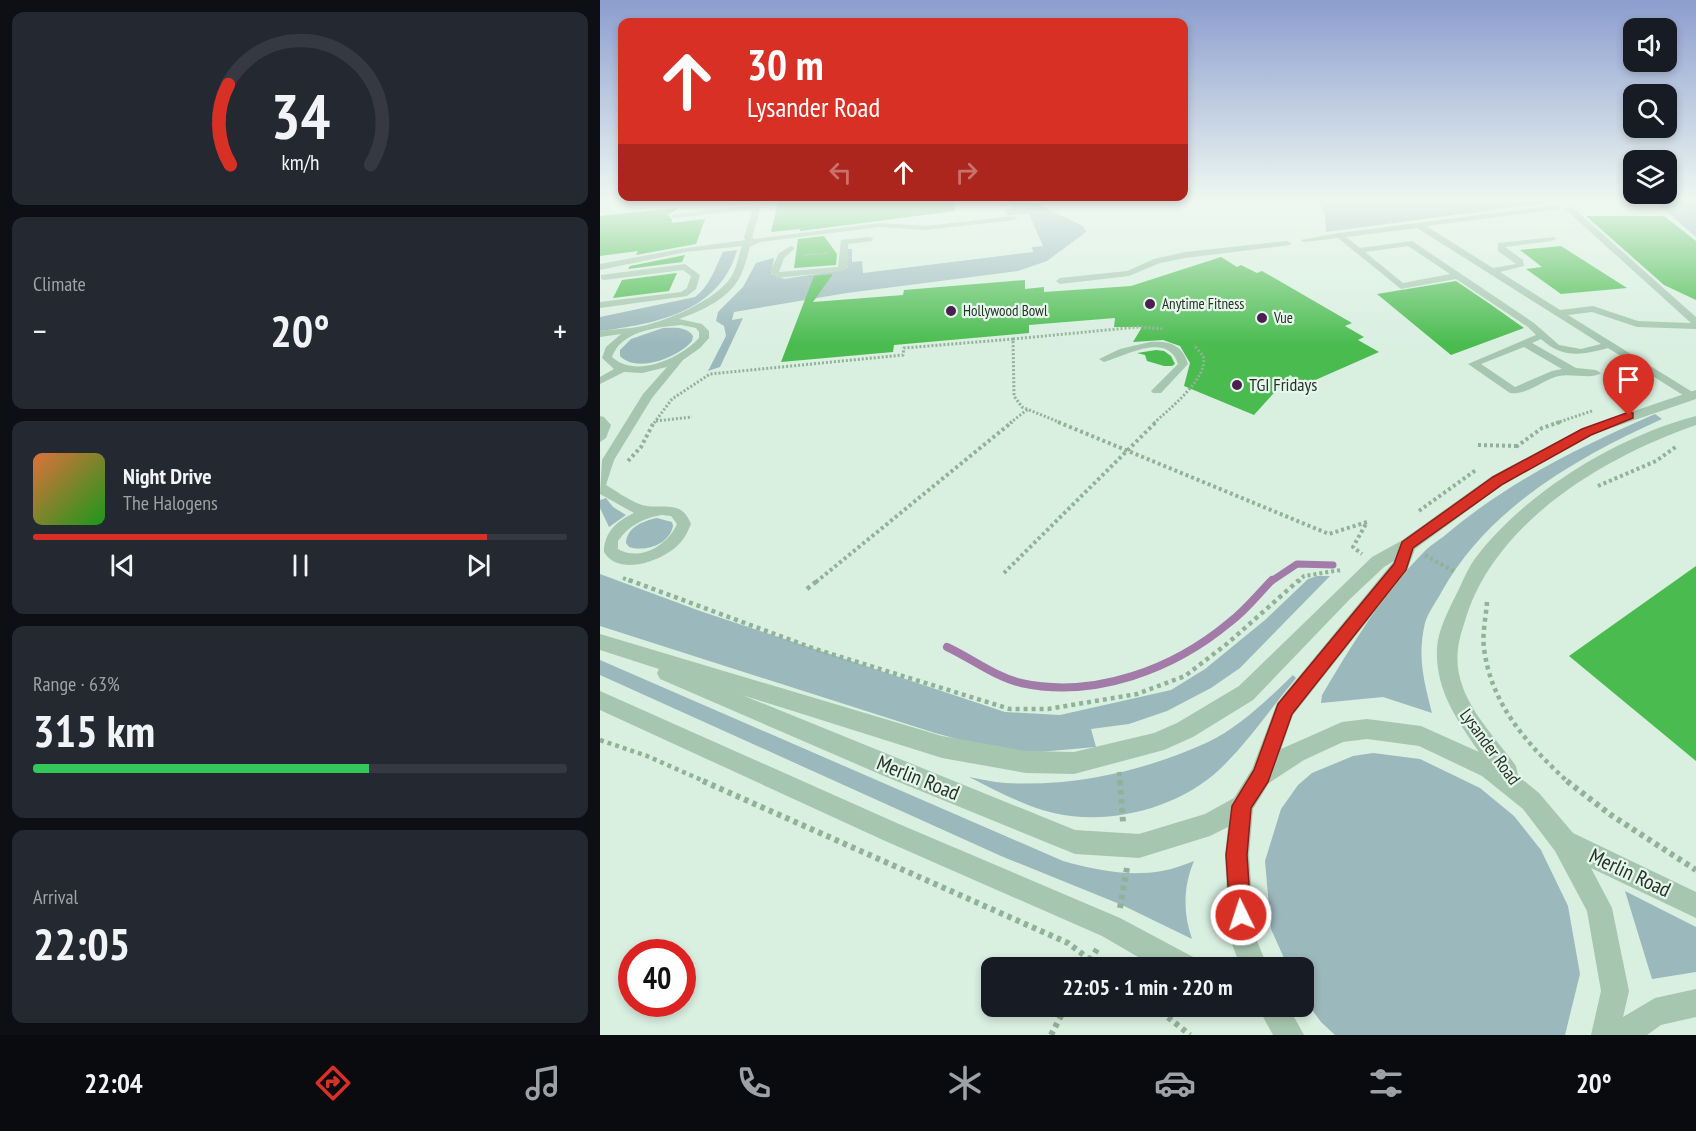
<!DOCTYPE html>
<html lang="en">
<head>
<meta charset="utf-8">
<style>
	:root { --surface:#171b24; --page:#242831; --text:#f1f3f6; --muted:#9ea1a6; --line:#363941; --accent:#d93025 }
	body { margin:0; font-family:"PT Sans Narrow",sans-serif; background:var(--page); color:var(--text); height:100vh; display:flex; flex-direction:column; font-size:22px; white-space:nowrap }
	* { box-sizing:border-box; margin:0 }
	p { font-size:20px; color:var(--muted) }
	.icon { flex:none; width:33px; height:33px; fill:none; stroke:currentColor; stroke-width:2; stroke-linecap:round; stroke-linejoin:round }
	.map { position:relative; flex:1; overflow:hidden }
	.sheet { display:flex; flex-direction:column; gap:12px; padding:12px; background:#0d0f14; width:600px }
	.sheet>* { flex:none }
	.top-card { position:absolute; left:18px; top:18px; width:570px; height:183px; border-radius:12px; box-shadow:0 3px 9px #0003; background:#d93025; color:#fff; overflow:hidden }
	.tools { position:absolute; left:1023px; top:18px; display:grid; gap:12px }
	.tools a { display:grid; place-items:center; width:54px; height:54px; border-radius:12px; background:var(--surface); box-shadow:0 3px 9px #0003; font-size:30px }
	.speed { position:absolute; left:18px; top:939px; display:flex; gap:12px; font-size:30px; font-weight:700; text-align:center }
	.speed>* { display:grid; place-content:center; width:78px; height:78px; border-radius:50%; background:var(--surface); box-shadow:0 3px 9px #0003; line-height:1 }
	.speed .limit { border:9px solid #d22; background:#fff; color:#111 }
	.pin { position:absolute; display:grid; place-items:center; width:51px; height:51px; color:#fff; margin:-62px -26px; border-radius:50% 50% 50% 0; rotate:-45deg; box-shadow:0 0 6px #0007 }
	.pin .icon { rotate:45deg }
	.me { position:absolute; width:66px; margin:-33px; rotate:356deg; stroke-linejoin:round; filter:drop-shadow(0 0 4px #0008) }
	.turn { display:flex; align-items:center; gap:21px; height:126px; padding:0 30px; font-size:27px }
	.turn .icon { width:78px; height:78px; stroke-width:2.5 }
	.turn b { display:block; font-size:42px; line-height:51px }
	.lanes { display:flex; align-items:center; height:57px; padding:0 30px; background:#0003; justify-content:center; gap:30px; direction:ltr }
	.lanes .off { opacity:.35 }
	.big { font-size:45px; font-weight:600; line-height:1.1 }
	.sheet .card { flex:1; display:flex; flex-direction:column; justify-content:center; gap:9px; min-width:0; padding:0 21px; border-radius:12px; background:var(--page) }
	.sheet .dial { align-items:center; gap:0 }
	.dial svg { height:156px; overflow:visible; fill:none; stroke:var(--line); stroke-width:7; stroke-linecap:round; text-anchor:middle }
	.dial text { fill:var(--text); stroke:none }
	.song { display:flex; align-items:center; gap:18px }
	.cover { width:72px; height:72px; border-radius:9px; background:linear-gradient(135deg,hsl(20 70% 55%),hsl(120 70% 35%)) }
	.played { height:6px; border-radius:3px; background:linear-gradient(90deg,var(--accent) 85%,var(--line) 85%) }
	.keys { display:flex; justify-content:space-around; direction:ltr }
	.heat { display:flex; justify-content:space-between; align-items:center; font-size:33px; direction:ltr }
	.charge { height:9px; border-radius:4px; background:linear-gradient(90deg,#34c759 63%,var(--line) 0) }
	.trip { position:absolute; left:381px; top:957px; width:333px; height:60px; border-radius:12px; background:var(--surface); box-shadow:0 3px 9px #0003; font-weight:600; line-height:60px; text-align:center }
	.tabs { display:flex; height:96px; justify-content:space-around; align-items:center; background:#090b0e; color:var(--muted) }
	.tabs .icon { width:42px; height:42px }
	.tabs .current { color:var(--accent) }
	.tabs b { font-size:27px; color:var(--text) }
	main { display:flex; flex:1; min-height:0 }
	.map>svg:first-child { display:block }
</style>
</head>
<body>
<main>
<section class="sheet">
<div class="card dial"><svg viewBox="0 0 100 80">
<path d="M14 69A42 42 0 1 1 86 69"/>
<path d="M14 69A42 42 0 0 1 13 28" stroke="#d93025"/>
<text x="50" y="56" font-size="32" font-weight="700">34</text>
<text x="50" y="72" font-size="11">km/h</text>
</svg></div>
<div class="card"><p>Climate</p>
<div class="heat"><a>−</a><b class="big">20°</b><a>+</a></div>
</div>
<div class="card">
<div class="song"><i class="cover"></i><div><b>Night Drive</b><p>The Halogens</p></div></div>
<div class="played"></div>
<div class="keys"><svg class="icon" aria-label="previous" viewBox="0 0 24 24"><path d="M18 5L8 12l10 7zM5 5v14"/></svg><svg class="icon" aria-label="pause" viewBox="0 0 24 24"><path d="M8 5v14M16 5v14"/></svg><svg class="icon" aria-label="next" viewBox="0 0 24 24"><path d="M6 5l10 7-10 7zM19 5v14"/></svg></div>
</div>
<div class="card"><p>Range · 63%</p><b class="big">315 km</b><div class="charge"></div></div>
<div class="card"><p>Arrival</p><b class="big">22:05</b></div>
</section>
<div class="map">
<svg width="1096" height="1035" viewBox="0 0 1096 1035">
	<rect width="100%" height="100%" fill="#d9efe0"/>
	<path fill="#9bb8bc" d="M400,199H427L483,226L486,232L447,261L418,271L247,293L134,312L132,320L143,318L120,367L108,371L126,336L124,326L116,321L118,312L143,287L156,263L174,258L171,274L184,279L243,270L248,267V249H252V262L262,261L263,273L433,252L432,247L443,246L429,214L407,215L404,210L412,209L411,205L403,206Z
		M717,199H975L726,232L725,213Z
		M1052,199H1096V237Z
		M137,250C120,312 55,324 0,331V317L95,297C110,286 115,268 123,252Z
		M63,328C74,328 86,326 93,336L92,341C79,357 37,374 20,356V350L31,339Z
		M1055,414L1062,419C978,457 889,507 842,591C837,601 828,612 825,623C817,657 824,681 832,713L783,697L721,703L722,695C751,647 782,594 822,554C828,547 836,542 843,537C906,483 979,447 1055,414Z
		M6,498L13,507L26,515L9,527L0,508V500Z
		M57,518L72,522L73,526C69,545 45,552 29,547L26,543C27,527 43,521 57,518Z
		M0,574L100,611L405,712L460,715L571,690L605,669L665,620L708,579L717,576H730L640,668L611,688L567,711L529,724L491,729L496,747L439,752L394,749L335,733L0,626Z
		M0,660L463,861C495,870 529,877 562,871C573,869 584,865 594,861C583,887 583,913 592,939L522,905L401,856L0,675Z
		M693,675L696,678C671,708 648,742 620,769C582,805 522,822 471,816C435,812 401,793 369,777C381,779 393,782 405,783C473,787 545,771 606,743C639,728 667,700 693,675Z
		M773,753L820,759L880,788L914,816L941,850L968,906L980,974L965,1035H735L721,1022L704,999V968L688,967L671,929L665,861L681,809L698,785L712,773L753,756Z
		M1025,891L1096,927V972L1052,979Z"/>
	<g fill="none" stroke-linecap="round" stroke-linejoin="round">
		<path stroke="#a27ba9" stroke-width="7" d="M670,582L697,564L733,565"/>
		<path stroke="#a27ba9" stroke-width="8" d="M347,647C371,658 395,677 421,683C495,699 574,669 630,622C646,610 658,594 672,580"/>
	</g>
	<path fill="#4abc4f" d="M179,199H354L355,211L200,231V229L171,232Z
		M78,208L68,215L72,220L71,223L105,219L96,244L36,255L38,251L0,256V216Z
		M986,216H1064L1096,241V300L1064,285Z
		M224,236L237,254L236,265L194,268L198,239Z
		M961,246L1027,288L961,294L926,269L942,267L920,250Z
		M85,255L82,262L28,269L30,266Z
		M621,257L637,267L641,265L657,273L662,271L752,323L745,326L764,337L758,340L779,352L704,385L690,375L654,415L584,386L590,363L580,346L563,340L533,342L542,327H514L515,318L429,325V333L294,345L293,352L181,362L214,276L233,274L213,302L303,295L304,290L425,280V289L444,287V292L531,286Z
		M77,273L69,291L13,298L22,280Z
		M856,281L890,304L924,328L851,355L777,294Z
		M556,350L564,351L571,356L575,364L572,366H564L547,361L545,355L537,353Z
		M1096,566V761L969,656Z"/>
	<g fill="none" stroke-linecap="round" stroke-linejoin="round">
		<path stroke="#91b198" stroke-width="2" stroke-dasharray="1.5 1.5" stroke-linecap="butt" d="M1075,199L1085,203L1096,216
			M203,255L228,253"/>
		<path stroke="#91b198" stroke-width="3" stroke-dasharray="2 2" stroke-linecap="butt" d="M413,339L538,327L564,329
			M56,421L92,417
			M54,423L72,399L110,374L303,355L304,348L413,339L414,396L422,407L461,423
			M410,423L428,409
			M554,423C568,410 610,377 603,356C601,353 596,348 594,345
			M956,423L992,411"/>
		<path stroke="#91b198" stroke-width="4" stroke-dasharray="3 3" stroke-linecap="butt" d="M458,422L729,534L767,522L753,547L762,554
			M878,445L918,446
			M916,447L942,428L960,422
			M28,461L41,447L54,422
			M998,486L1056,461L1077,446
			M819,511L876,470
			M825,555L855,572
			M404,573L556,422
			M23,578L33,582
			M216,582L412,422
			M698,582L704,576L741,570"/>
		<path stroke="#91b198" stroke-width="4.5" stroke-dasharray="4 4" stroke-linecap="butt" d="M29,580L215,649L410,709H448L537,694L585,676L628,643L699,580
			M207,589L218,580
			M887,602C886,617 882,634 884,648C891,705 928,745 968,782
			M0,740L47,756L106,782
			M519,772L520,782"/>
		<path stroke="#91b198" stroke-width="6" stroke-dasharray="4.5 4.5" stroke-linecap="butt" d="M103,781L468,943L501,968
			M520,781L523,822
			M967,781L1011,815L1096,870
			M520,908L527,868
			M485,968L499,946
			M554,1006L590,1035
			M451,1035L466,1006"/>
		<path fill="#a6c6af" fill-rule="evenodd" d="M157,205L161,207L152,237L154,239L280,223L326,226L414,216L418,218L414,220L326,230L280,227L160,242L150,247C147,257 145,266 141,275C129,299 103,310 79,319L102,324L109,331V338L100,348L83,360L52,398L14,460L6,485C16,491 27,499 39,504C59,512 80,496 91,524C88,531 85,538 79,544C63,561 19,577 4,552C4,532 17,521 34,513L0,494L2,460L43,394L67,367L42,373L24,372L0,384V377L14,369L2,358L6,347L21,334L0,337V331C12,329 26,329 37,327C63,323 117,300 131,277C137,268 138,256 142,246L86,252L0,270V264L86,248L146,240L144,238L152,210L74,218L70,216L74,214ZM81,325L96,328L99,332V338C81,358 36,379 12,357C21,331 57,327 81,325ZM62,515L71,516L77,524C68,545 40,562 18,549V541C29,525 44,518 62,515Z
			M957,205H960V209L826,226L893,268L916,264L898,251V243L955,237L956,239L952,241L905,247L923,260L924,266L900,272L960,310L993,306L1038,321L1091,323L964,208L971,206L1096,317V329L1037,327L992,312L968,315L1094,393V397H1086L1008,348C982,355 963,359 941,339L932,343L976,368L996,370L1001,373C992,380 972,373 959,376C944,379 926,396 910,393L868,364L936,335L928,327L856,279L801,289L738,238L704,242L700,240L739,233ZM817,228L1001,344L981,349L959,345L934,323L812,241L760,248L746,237ZM808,246L850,274L803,283L765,252ZM924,347L962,369L952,371L915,387L881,364Z
			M269,237L273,239L272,241L248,244V266L244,271L177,278L170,272L179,253L191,246L195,248L184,258L179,272L238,267L241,240Z
			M687,241L691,243L690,245L585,258L560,263L529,276L460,284L456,281L460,278L527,271L554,259L585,252Z
			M85,264L100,275L96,289L87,296L0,308V302L81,292L87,288L91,276L83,270L4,280L1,279V275Z
			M550,342C569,341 582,344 588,364L561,393H553L551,391L578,364C568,331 525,356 504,362L499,359L520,349Z
			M0,416L4,417L11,425L6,438L0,442Z"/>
		<path fill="#a6c6af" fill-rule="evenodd" d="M1096,390V399L991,435L904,484L815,549L807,571L693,715L681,749L742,722L767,719L821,726L879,752C857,720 835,690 837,648C838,630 849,609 857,593C863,581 868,567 877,556C926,492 1018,436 1096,416V425C1004,457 894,522 865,621C859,639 855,654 859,674C866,709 896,738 916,766L918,776L939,793L973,833L1096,892V918L991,868L1012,908L1029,991L1023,1017L1055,998L1096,989V1017L1061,1025L1047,1035H991L1001,991L987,911L955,851L923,809L882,776L819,746L767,739L743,742L704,760L669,783L653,809L649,855L655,936L668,968H641L629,936L625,855L628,827L610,836L539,858L475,854L284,776L60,679L57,673L59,669L0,650V634L342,736L426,751L474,752L554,733L577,723L639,686L772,557L801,541L892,476L981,429ZM794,561L677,703L652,769L634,798L605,814L539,834L475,830L142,695L342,758L426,773L474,774L564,750L593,737L653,700L750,599L784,567Z
			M0,691L299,824L520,918L595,958L598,968H557L502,936L283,840L0,710Z
			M657,1006H688L704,1035H673Z"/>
	</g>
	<linearGradient id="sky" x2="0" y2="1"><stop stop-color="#8c9dcf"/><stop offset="0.58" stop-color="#eef8f1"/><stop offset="1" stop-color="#eef8f1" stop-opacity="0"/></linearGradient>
	<rect width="1096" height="344" fill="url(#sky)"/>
	<path fill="#d93025" stroke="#8d1f18" stroke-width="1.5" d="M1029,412L1033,413V418L991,435L903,484L813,548L806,570L692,714L668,782L651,808L647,855L651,915L648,923L641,926L633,923L630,915L626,855L632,806L654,770L678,704L794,564L802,542L893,477L982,429Z"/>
	<g fill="#4a2050" stroke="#e5f7eb" stroke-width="2">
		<circle cx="550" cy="304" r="6"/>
		<circle cx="351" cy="311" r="6"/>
		<circle cx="662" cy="318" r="6"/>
		<circle cx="637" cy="385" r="6"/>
	</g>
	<g text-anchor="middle" stroke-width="4.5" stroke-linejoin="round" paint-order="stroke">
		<g font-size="15" fill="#273328" stroke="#e5f7eb" text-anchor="start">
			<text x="562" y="309">Anytime Fitness</text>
			<text x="363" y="316">Hollywood Bowl</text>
			<text x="674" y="323">Vue</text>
		</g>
		<g font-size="18" fill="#273328" stroke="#e5f7eb" text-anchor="start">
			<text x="649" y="391">TGI Fridays</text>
		</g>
		<g font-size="18" fill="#273328" stroke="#e5f7eb">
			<text transform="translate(890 747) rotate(54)" y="6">Lysander Road</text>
		</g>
		<g font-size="21" fill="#273328" stroke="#e5f7eb">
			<text transform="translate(318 778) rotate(22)" y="7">Merlin Road</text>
			<text transform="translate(1030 873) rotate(25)" y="7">Merlin Road</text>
		</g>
	</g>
</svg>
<div class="tools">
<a><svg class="icon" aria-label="sound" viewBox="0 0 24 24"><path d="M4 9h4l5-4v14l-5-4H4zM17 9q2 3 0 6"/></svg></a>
<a><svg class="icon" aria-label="search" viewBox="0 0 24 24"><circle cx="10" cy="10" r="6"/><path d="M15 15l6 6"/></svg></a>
<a><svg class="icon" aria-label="layers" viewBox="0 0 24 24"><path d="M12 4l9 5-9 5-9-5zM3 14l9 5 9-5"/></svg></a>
</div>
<div class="speed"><div class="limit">40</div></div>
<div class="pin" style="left:1029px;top:416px;background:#d93025"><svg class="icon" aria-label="arrive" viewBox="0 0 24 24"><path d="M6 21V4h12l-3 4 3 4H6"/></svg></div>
<svg class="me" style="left:641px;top:915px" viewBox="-20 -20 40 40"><circle r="17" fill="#d93025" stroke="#fff" stroke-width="3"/><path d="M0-11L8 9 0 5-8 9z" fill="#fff"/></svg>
<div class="trip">22:05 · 1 min · 220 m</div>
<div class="top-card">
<div class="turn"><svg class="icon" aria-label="ahead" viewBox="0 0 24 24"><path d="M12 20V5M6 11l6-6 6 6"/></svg><div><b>30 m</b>Lysander Road</div></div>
<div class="lanes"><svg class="icon off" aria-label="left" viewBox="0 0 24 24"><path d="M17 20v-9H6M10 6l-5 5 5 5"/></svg><svg class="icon" aria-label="ahead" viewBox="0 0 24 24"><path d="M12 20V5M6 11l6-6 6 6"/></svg><svg class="icon off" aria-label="right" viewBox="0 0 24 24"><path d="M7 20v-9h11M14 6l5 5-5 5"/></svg></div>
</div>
</div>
</main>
<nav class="tabs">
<b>22:04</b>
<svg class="icon current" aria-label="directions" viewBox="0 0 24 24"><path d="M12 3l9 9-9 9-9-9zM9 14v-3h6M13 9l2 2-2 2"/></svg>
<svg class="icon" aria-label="music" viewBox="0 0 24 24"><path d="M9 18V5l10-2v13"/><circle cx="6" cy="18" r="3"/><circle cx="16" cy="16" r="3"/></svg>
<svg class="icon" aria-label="phone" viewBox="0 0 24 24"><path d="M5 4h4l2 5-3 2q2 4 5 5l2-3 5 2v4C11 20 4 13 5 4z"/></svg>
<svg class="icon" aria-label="climate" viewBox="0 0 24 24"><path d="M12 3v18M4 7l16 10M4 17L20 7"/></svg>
<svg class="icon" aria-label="car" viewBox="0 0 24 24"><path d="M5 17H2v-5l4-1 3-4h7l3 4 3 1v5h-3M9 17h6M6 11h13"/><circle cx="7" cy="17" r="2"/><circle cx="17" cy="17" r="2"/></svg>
<svg class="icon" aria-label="filters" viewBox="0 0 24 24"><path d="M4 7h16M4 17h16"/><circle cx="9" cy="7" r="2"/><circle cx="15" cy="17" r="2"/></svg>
<b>20°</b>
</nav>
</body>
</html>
